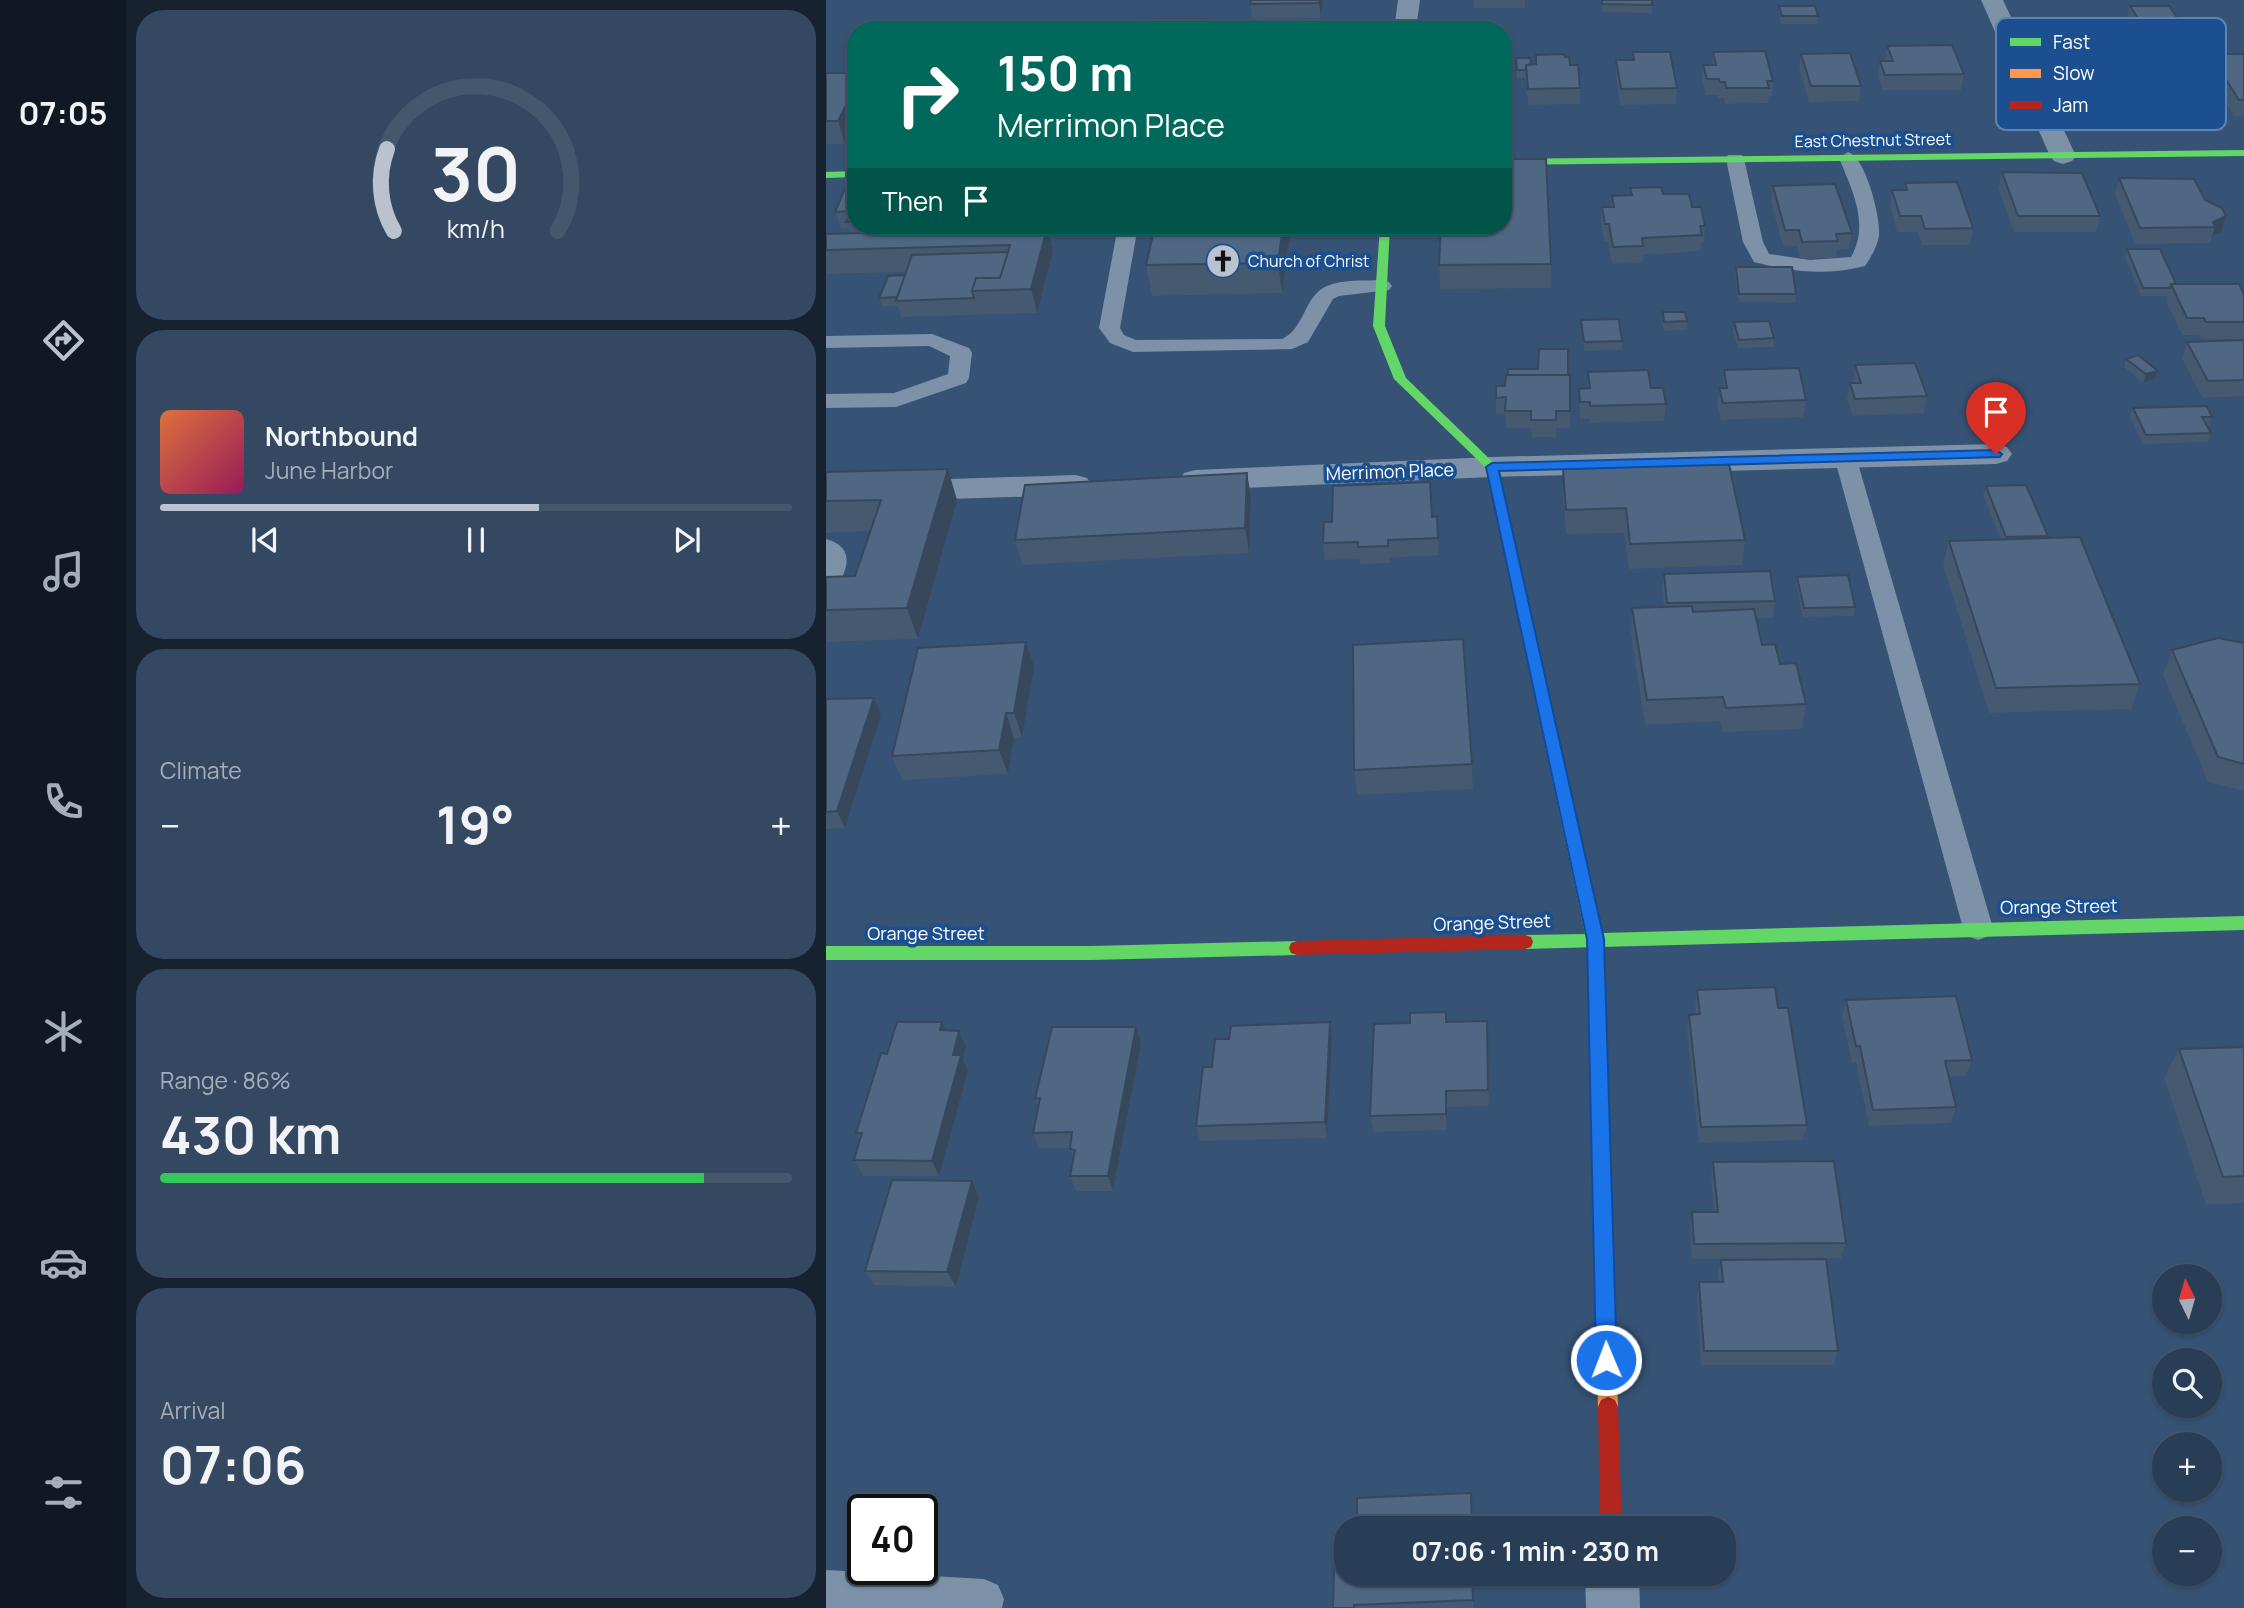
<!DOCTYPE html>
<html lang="en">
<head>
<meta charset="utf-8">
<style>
	:root { --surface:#283e57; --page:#344961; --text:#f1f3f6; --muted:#a5aeba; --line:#44576d; --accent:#b9c2ce }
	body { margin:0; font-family:Manrope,sans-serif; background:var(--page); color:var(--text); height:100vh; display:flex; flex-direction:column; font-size:26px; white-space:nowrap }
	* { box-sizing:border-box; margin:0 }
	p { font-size:23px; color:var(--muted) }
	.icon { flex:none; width:38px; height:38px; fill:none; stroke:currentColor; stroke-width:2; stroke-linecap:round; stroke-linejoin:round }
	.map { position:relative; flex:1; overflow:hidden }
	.panel { display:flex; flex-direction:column; gap:10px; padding:10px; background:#162230; width:700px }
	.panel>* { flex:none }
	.hud { position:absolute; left:21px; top:21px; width:665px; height:214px; border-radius:28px; box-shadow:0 2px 5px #0004,0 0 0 2px var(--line); background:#00695c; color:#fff; overflow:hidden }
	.needle { width:46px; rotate:355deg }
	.buttons { position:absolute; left:1326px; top:1264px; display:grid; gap:14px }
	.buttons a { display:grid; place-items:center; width:70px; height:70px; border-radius:50%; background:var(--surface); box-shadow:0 2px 5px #0004,0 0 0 2px var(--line); font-size:35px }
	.speed { position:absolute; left:21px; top:1494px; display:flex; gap:14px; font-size:35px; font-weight:700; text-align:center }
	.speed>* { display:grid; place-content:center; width:91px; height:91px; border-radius:50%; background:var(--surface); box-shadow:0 2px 5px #0004,0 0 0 2px var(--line); line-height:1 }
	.speed .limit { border:4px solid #111; border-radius:10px; background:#fff; color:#111 }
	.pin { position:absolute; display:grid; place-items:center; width:60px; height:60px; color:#fff; margin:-72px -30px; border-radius:50% 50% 50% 0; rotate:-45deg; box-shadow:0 0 7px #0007 }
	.pin .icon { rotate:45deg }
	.me { position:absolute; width:77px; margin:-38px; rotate:359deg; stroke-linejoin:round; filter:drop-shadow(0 0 5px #0008) }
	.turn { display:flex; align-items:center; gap:24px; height:147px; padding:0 35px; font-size:32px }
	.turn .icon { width:91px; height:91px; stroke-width:2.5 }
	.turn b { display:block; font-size:49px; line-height:60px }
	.then { display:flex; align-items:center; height:66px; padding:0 35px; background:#0003; gap:14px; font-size:26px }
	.big { font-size:52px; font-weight:700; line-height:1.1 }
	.panel .card { flex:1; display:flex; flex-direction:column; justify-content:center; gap:10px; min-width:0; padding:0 24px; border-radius:28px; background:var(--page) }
	.panel .dial { align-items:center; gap:0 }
	.dial svg { height:182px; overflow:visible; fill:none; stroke:var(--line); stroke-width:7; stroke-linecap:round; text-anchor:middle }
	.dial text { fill:var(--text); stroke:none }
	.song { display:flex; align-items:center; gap:21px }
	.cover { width:84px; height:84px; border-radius:10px; background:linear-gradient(135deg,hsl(20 70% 55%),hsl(330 70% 35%)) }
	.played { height:7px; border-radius:4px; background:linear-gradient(90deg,var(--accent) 60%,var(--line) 60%) }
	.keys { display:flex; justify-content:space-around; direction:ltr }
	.heat { display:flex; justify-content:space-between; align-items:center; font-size:38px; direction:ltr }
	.charge { height:10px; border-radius:5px; background:linear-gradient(90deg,#34c759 86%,var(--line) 0) }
	.trip { position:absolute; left:508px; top:1516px; width:402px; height:70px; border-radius:28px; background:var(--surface); box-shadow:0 2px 5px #0004,0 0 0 2px var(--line); font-weight:700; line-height:70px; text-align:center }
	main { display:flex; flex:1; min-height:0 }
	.tab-bar { display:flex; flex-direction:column; width:126px; justify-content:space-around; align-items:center; background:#101923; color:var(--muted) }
	.tab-bar .icon { width:49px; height:49px }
	.tab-bar .current { color:var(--accent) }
	.tab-bar b { font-size:32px; color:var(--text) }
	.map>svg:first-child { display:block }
</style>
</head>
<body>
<main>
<nav class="tab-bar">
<b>07:05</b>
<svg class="icon current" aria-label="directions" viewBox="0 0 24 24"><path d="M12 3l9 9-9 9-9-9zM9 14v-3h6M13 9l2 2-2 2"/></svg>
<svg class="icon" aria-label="music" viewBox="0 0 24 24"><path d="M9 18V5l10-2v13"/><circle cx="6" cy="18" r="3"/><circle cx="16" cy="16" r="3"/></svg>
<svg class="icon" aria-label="phone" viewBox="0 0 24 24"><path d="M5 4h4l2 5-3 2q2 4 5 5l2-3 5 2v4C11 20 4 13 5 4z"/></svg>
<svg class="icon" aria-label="climate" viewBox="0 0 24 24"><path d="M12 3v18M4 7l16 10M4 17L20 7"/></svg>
<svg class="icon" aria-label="car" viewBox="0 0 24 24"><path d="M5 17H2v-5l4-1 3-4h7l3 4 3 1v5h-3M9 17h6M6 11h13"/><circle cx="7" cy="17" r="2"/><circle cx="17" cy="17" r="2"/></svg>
<svg class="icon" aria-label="filters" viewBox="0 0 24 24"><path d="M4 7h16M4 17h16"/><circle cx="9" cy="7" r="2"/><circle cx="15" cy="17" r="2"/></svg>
</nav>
<section class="panel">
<div class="card dial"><svg viewBox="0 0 100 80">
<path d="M14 69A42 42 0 1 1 86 69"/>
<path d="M14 69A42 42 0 0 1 11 33" stroke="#b9c2ce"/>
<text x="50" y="56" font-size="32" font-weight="700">30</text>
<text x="50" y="72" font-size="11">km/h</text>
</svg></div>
<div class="card">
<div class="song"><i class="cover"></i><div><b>Northbound</b><p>June Harbor</p></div></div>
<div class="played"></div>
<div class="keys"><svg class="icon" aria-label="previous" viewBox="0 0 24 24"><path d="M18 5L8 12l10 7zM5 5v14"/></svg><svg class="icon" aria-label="pause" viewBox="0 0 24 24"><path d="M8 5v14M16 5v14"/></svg><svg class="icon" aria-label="next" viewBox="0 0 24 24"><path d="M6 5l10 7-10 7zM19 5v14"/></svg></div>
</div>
<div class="card"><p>Climate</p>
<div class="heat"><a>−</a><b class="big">19°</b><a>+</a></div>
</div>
<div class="card"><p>Range · 86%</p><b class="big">430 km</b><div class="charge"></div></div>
<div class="card"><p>Arrival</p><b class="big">07:06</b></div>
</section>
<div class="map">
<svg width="1418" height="1608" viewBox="0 0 1418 1608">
	<rect width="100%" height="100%" fill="#365274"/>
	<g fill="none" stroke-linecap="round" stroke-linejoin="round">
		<path fill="#7d92a8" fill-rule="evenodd" d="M1022,152C1040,157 1055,219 1053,236C1051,247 1045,257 1039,266C1001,276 966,272 928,262L917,242L900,159L902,155H916L918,159L937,242L943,254L984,260L1025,257C1044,224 1026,190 1013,158Z
			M292,226H312L294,328L298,335L310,340L456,339C479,329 478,295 501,286C517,279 539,281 556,280L563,282L566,286L563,290L513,296L507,299L482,342L466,349L307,352L284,343L273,328Z
			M106,334L143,348L146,353L143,378L140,383L70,407L0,408V394L68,393L122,374L124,356L103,346L0,348V336Z
			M1020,453L1028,455L1031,460L1167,928L1163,936L1152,940L1141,936L1137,928L1009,460L1012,455Z
			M0,539C29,547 23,569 9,589L0,591Z
			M0,1570L158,1579L172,1585L178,1599L176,1608H0Z"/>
		<path fill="#7d92a8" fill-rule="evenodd" d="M572,0H594L590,30H568Z
			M1155,0H1177L1250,156L1246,161L1237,164L1228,161L1224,156Z
			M1170,444L1181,447L1186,454L1181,461L1170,464L666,477L369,490L358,487L353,480L358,473L369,470L666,457Z
			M250,475L261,478L266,485L261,492L250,495L0,503V483Z
			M759,1573H813L814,1608H760Z"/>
		<path fill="#63d668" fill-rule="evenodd" d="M1418,150V156L677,165V159Z
			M30,171V177L0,178V172Z
			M554,226H564L559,326L580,378L672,467L776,933L1418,916V930L699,949L693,947L691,942L693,937L699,935L759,934L660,468L568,379L547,326Z
			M471,941L477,943L479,948L477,953L471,955L265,960H0V946H265Z"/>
		<path fill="#ff974d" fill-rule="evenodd" d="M769,933L775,935L777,940L792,1407L789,1414L782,1417L775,1414L772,1407L761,940L763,935Z"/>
		<path fill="#b3261e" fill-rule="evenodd" d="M699,935L705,937L707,942L705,947L699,949L471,955L465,953L463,948L465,943L471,941Z
			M782,1397L789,1400L792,1407L796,1528H774L772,1407L775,1400Z"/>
	</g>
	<path fill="#455971" d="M425,0H497L495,18L426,19L424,4Z
		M648,0H712H699V8H648Z
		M776,0H826V13L776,12Z
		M953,6L992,16L991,24H955L953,14Z
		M1304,6L1367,40L1362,55H1343L1358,77L1356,82L1359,85L1354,101L1296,102L1291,94H1285L1282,88H1273L1264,72L1267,56H1272L1273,50H1297L1298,47H1317L1300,21Z
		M1061,46L1138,74L1135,90H1056L1052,76L1054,61H1059Z
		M807,52L851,88L850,104L794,105L790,76V60H807Z
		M887,52L947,81L946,96H943L942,103L899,104L898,98H892V95H880L876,80L877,65H886Z
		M975,54L1035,86L1033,101L983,102L973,69Z
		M1384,54H1418V116H1408L1379,69Z
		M709,57H739L744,65L754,88V104L702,105L700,78H691L690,58L705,64H709Z
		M0,73H30V122L19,144H0Z
		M1176,172L1274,216L1270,232H1188L1172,188Z
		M1293,178L1368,179L1395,232L1386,236L1384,243L1309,244L1289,195Z
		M1079,183L1147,228L1144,245H1096L1092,232H1071L1064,206L1066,190H1078Z
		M30,185V226H69L66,232L109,231L107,226H141L139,230L227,251L211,313L75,317L72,306H56L53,298L79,275L80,272L0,274V234L24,233L22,228H15L9,212Z
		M947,186L1026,233L1023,249L1011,250L1010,258L974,259L971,246H957L945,202Z
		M804,188L837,194L866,207L879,226L878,242L875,243L874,251L817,255L816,263L786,264L782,241H778L775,224L776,207H785L786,196L804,195Z
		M313,226H465L456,293L326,296L320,265L329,229H313Z
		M1301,249L1350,284L1418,294V339H1375L1373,335H1356L1340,301L1341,296H1315L1299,258Z
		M725,264V288L614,289L613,265Z
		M910,267L970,294L969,303L913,302L909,275Z
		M837,312L861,321V330L838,331L836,321Z
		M755,320L796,341V350L758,351Z
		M908,322L948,338L947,347L912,348L907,331Z
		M1418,340V396L1376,398L1356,359L1361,342Z
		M1300,359L1329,379L1317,383L1298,367Z
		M1029,365L1101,396L1098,413L1027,416L1021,400L1024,383H1027Z
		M898,370L980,400L977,417L895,420L891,405L893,388H897Z
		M762,372L825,388L840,404L838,421L764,423V419H754L753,389L762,388Z
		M742,375H744V428H730V437H706L705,428H680L679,414H670V386H679Z
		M1307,408L1386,417L1383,425H1381L1385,433L1382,442L1317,444L1304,417Z
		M737,469L919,540L916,565L803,569L798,533L740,534L737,494Z
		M0,472L131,500L92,639L0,642V577L29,576L44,531L0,533Z
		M421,473L425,498L423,553L196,565L189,540Z
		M1160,486L1222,536L1221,538L1314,684L1305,709L1163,713L1117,565L1123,541L1175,539L1157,495Z
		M611,516L613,555L564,558V563L534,564L533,559L499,560L497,543L606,517Z
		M838,574L949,601L947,618H930L936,645L954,664L980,704L976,729L897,732L894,721L819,725L805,633L806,608L838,607L836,591Z
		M971,577L1029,607L1028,616L977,617L970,585Z
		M1418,643V791L1382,782L1337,675L1346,650Z
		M208,667L196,737L188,738L182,774L76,780L66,756Z
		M0,699L55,715L19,828L0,829Z
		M646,764L647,789L531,795L528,770Z
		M871,990L952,1008L981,1125L977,1140L873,1143L861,1031L863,1015H870L869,1006Z
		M1020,1000L1146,1060L1140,1076L1123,1077L1130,1107L1125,1123L1043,1126L1030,1062L1026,1063L1016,1016Z
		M661,1021L663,1106L621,1107V1130L547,1132L544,1116L621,1022Z
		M504,1022L506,1039L501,1138L374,1141L370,1126L386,1067Z
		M310,1027L315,1043L287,1191H250L244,1176L247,1159L244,1148H213L207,1133L213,1107L209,1099Z
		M120,1030L140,1047L137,1060L142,1071L113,1176H37L28,1160L34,1141L30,1133L61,1054Z
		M1418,1047V1203L1380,1205L1338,1078L1353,1049Z
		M887,1162L1020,1243L1015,1258L866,1259L864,1227L866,1212H888L885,1177Z
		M153,1197L130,1287L48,1285L39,1271Z
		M895,1260L1012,1351L1008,1365H875L871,1297L873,1282H893L892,1275Z
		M647,1573V1608H507Z"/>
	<path fill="#38485c" d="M494,0H497L495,18L493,3Z
		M29,88L30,92V122L19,144L12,121Z
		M1400,216L1395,232L1386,236L1389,227L1387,222Z
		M61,226H69L64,237Z
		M457,226H465L456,293L452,263Z
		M221,228L227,251L211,313L205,289Z
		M1332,371L1329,379L1317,383L1320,374Z
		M122,469L131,500L92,639L81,608Z
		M421,473L425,498L423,553L419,528Z
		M200,642L208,667L196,737L188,713Z
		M48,698L55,715L19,828L11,811Z
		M180,713L188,738L182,774L173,750Z
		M116,1022L124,1039L114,1030Z
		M504,1022L506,1039L501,1138L499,1122Z
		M310,1027L315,1043L287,1191L282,1176Z
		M133,1031L140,1047L137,1060L142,1071L113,1176L106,1161L127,1055Z
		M620,1091L621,1107V1130L620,1114Z
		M146,1181L153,1197L130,1287L121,1272Z"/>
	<path fill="#506783" stroke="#38485c" stroke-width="2" d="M425,0H494L493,3L424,4Z
		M776,0H826V5L776,4Z
		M953,6H989L992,16H956Z
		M1304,6H1343L1367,40L1327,41Z
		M381,19L379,24L485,23L483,30H303L309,20Z
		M1126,45L1138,74L1059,75L1054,61H1067L1061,46Z
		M939,51L947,81H941L943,88H900L899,82H894L893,79H881L877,65H890L887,52Z
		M807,52H844L851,88L795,89L790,60H808Z
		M1024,53L1035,86H985L975,54Z
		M738,54L739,57H743L744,65H752L754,88L702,89L700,65L710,64V55Z
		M1384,54H1418V100H1413Z
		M690,58H704L705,64L700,65V70H691Z
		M0,73H30V88H29L12,121H0Z
		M677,159H720L725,264L613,265L615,226H677Z
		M1176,172L1256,173L1274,216H1192Z
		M1293,178L1368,179L1379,200L1396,208L1400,216L1387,222L1389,227L1314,228Z
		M1131,182L1147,228L1099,229L1095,216H1074L1066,190H1081L1079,183Z
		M1009,184L1026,233L1010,234L1012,241L976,242L973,230H959L947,186Z
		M30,185V221L20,222L25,211L9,212L20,186H29Z
		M835,187L837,194H863L866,207H875L879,226H874L876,235L816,238L817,246L787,247L783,224H779L776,207H788L786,196L806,195L804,188Z
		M329,226H457L452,263L320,265Z
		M221,228L205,289L146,291L150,278H174L184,245L0,250V234Z
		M1301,249H1334L1350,284H1345L1344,288H1317Z
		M182,252L174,278H150L146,291L148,298L70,301L86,255Z
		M910,267H966L970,294H913Z
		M79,275L71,297L53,298L62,276Z
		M1345,284H1413L1418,294V322H1380L1378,318H1361Z
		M837,312H859L861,321L838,322Z
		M793,319L796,341L758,342L755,320Z
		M943,321L948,338L913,340L908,322Z
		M1418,340V380L1382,381L1361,342Z
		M713,349H742V375H682V369H712Z
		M1312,355L1332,371L1320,374L1300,359Z
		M1089,363L1101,396L1029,399L1024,383H1035L1029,365Z
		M973,368L980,400L897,403L893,388H901L898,370Z
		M822,370L825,388H837L840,404L764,406V402H754L753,389L764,388L762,372Z
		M680,375H744V411H730V420H705V411H679L680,397L670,398V386H679Z
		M1381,406L1386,417H1376L1385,433L1320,435L1307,408Z
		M903,464L919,540L804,544L800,508L740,510L737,469Z
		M122,469L81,608L0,610V577L29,576L55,500L0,501V472Z
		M421,473L419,528L189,540L199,485Z
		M604,482L606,517L611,516L612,538L562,540V546L532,547V542L497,543L498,522H506L507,486Z
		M1200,485L1222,536L1180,537L1160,486Z
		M1254,537L1314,684L1170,688L1123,541Z
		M944,571L949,601L841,603L838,574Z
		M1022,575L1029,607L978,608L971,577Z
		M866,606L867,612L928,609L936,645L949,644L954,664L970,663L980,704L900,708L897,697L821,700L806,608Z
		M1392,638L1418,643V764L1392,757L1346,650Z
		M637,639L646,764L528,770L527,645Z
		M200,642L188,713H180L173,750L66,756L92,648Z
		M48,698L11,811L0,812V699Z
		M949,987L952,1008H962L981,1125L875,1127L863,1015L874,1014L871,990Z
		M1130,996L1146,1060L1119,1061L1130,1107L1047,1110L1034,1046H1030L1020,1000Z
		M620,1012V1022L661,1021L662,1090L620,1091V1114L544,1116L548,1024L584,1023V1013Z
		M71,1022H116L114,1030L133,1031L127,1055H135L106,1161L28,1160L36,1133H30L55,1053L61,1054Z
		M504,1022L499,1122L370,1126L377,1067H386L389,1039H403L405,1026Z
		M226,1027H310L282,1176H244L249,1150L244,1149L246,1132L207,1133L214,1098L209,1099Z
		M1418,1047V1176L1397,1177L1353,1049Z
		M1008,1161L1020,1243L868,1244L866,1212H892L887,1162Z
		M66,1180L146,1181L121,1272L39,1271Z
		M1000,1259L1012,1351H878L873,1282H897L895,1260Z
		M645,1493L646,1528H531V1498Z
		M509,1533H520V1573H646L647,1600L528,1605V1608H507Z"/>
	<path fill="#1a73e8" stroke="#114b97" stroke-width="2" d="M1170,450L1176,454L1174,457L673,471L778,939L791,1360L788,1367L780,1370L773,1367L770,1360L761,939L660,467L666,463Z"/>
	<defs>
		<g id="church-disc" transform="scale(1.75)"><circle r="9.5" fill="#b9c2ce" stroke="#1b4f8f"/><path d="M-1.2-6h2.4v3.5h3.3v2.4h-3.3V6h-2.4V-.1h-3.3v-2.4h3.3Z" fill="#111"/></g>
	</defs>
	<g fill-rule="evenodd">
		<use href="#church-disc" x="397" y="261"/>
	</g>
	<g text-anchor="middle" stroke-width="7" stroke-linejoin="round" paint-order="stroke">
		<g font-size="16" fill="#fff" stroke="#1b4f8f">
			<text transform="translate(1047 140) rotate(-1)" y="6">East Chestnut Street</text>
		</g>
		<g font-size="16" fill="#fff" stroke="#1b4f8f" text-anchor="start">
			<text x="422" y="267">Church of Christ</text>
		</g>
		<g font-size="18" fill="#fff" stroke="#1b4f8f">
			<text transform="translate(564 472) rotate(-2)" y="6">Merrimon Place</text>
			<text transform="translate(1233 907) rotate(-1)" y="6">Orange Street</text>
			<text transform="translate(666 923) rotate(-2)" y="6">Orange Street</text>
			<text x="100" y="940">Orange Street</text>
		</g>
	</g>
	<rect x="1170" y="18" width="230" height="112" rx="10" fill="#1b4f8f" stroke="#5f84b1" stroke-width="2"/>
	<rect x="1184" y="38" width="31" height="8" fill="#63d668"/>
	<rect x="1184" y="69" width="31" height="9" fill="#ff974d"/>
	<rect x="1184" y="101" width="31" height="8" fill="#b3261e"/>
	<g font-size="19" fill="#fff">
		<text x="1227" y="49">Fast</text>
		<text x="1227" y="80">Slow</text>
		<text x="1227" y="112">Jam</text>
	</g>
</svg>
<div class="buttons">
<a><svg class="needle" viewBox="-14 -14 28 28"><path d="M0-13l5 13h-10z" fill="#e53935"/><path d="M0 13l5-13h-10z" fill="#a5aeba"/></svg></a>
<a><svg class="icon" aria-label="search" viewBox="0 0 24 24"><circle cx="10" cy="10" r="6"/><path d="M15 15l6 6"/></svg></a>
<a>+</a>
<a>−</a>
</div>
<div class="speed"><div class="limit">40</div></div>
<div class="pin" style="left:1170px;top:454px;background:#d93025"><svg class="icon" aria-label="arrive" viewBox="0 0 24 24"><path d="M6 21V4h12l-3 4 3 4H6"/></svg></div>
<svg class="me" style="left:780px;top:1360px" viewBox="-20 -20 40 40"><circle r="17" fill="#1a73e8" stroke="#fff" stroke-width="3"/><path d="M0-11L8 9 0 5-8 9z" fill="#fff"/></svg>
<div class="trip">07:06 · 1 min · 230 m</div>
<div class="hud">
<div class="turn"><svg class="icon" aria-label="right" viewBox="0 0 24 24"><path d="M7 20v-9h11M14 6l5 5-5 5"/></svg><div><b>150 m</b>Merrimon Place</div></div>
<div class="then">Then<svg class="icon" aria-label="arrive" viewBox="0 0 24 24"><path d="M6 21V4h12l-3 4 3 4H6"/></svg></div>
</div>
</div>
</main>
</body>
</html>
